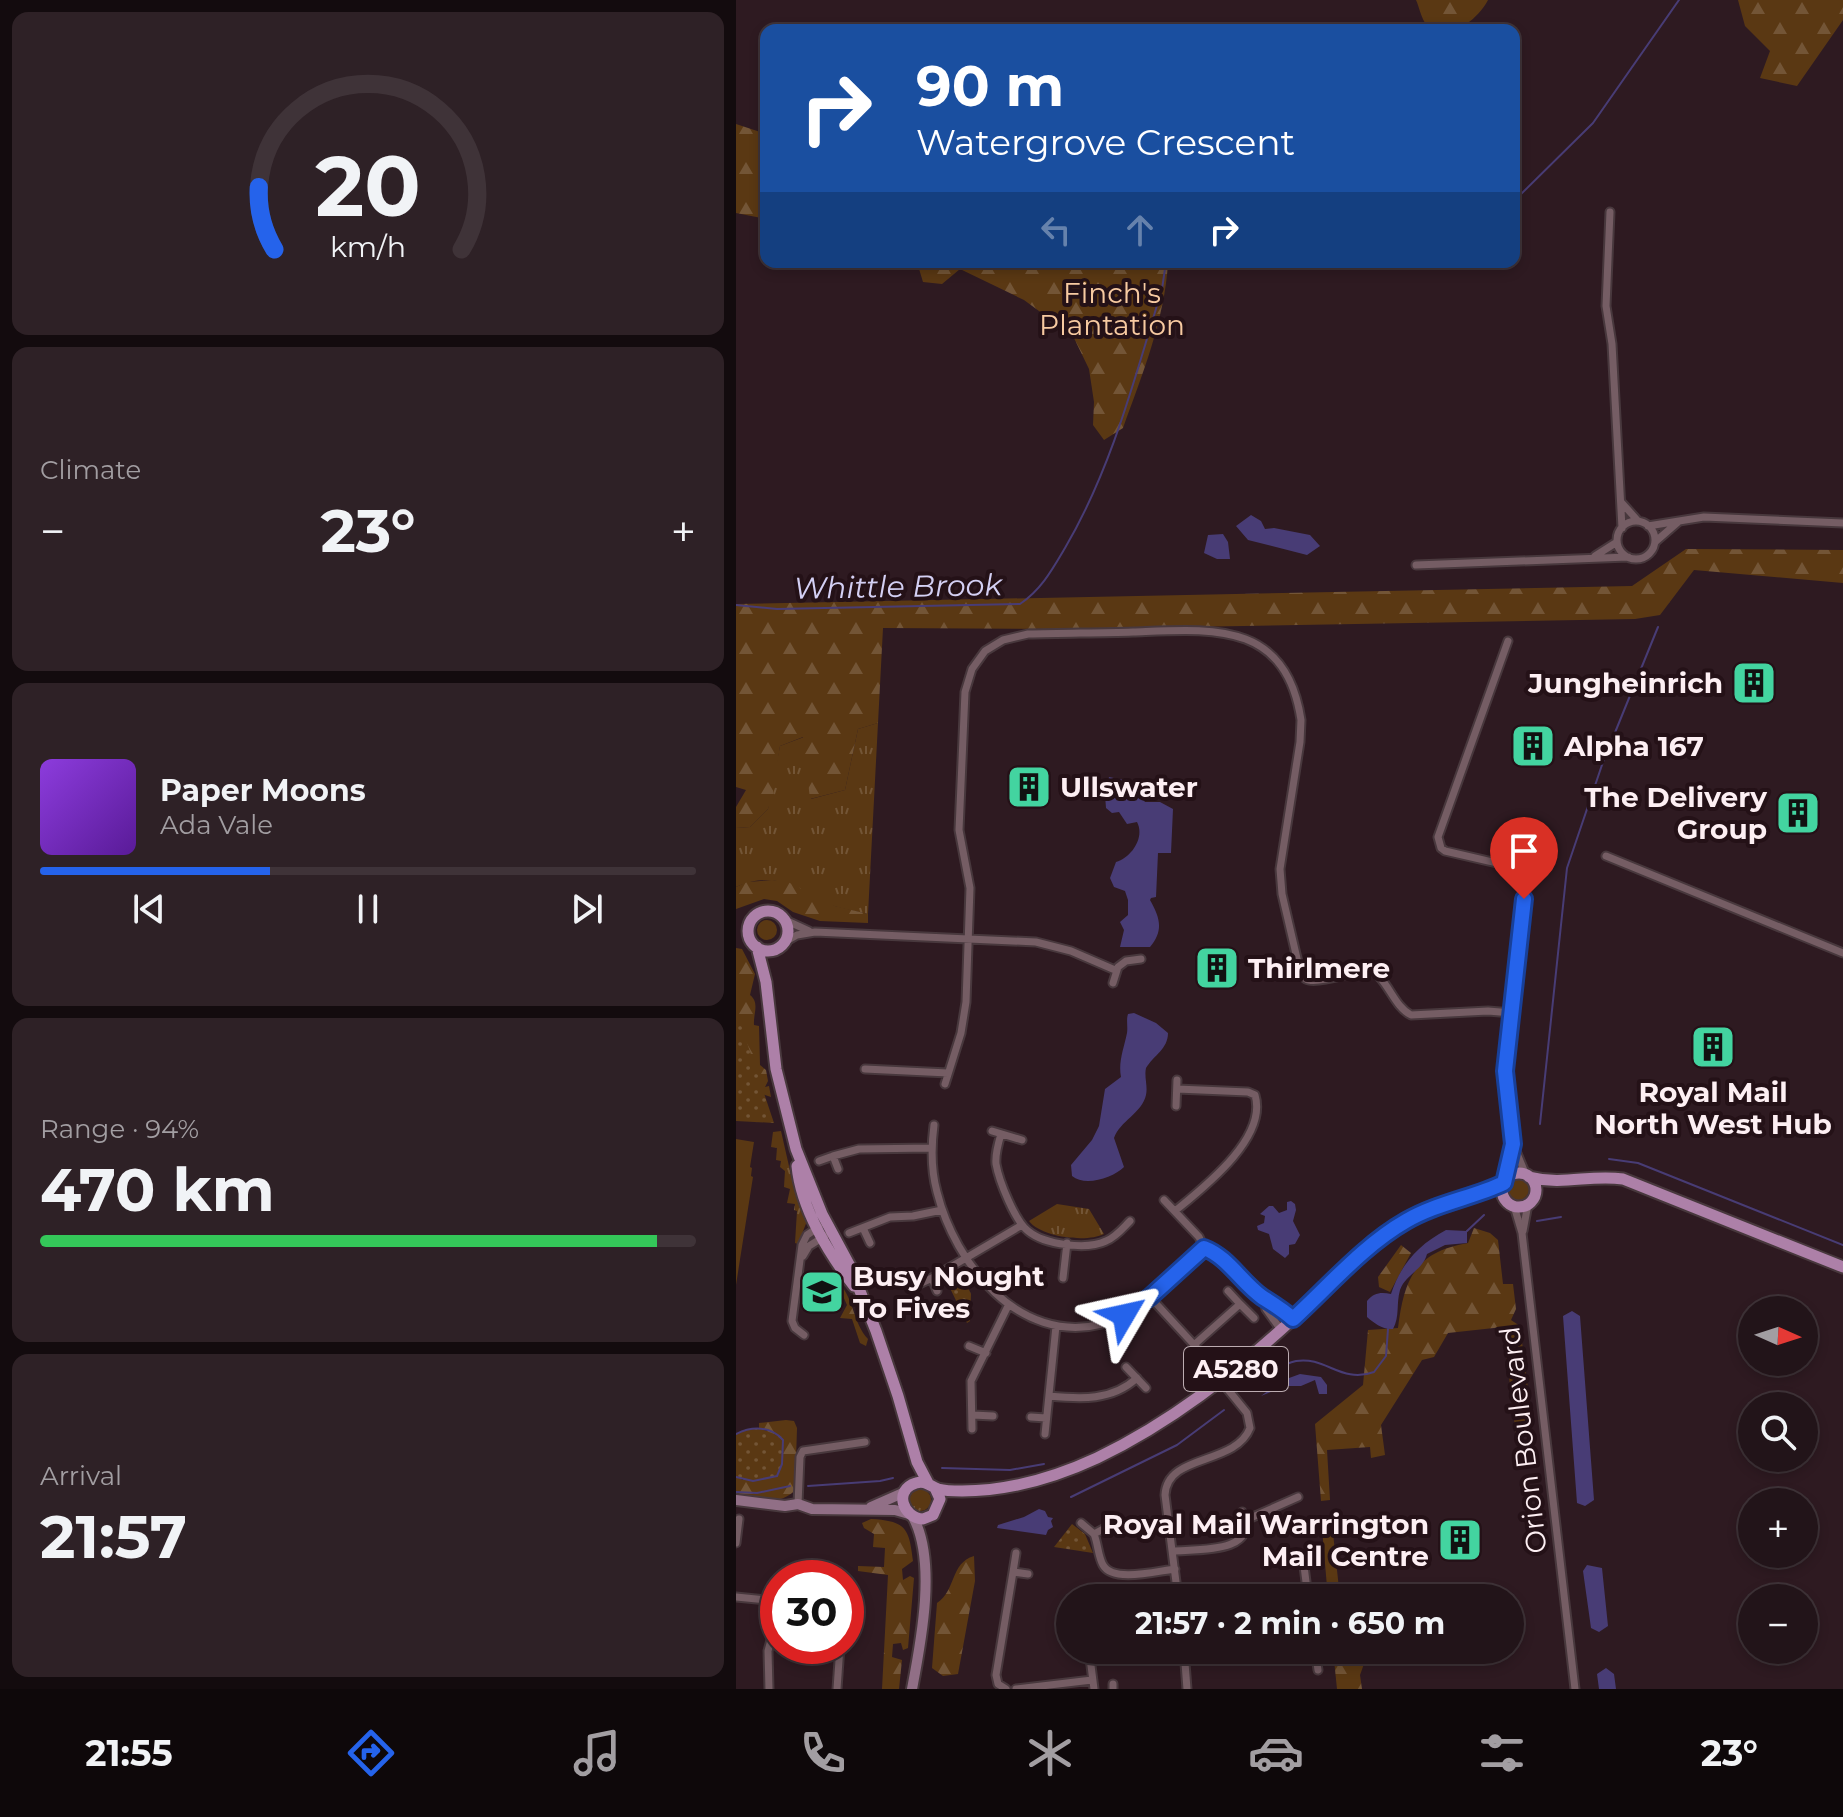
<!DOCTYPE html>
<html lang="en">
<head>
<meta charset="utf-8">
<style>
	:root { --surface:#221419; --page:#2e2126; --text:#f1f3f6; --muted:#a29ea2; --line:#3f3338; --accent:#2563eb }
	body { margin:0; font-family:Montserrat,sans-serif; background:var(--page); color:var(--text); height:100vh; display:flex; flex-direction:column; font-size:30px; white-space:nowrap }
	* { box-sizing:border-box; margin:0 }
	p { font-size:26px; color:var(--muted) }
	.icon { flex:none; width:44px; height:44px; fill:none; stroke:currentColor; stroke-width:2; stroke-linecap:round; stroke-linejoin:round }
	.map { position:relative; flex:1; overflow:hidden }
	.details { display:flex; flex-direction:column; gap:12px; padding:12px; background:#130b0e; width:736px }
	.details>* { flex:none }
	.top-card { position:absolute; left:24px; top:24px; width:760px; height:244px; border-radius:16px; box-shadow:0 4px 12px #0003,0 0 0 2px var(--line); background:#1a4fa0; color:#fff; overflow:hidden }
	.needle { width:52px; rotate:93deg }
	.buttons { position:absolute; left:1002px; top:1296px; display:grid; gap:16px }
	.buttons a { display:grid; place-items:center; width:80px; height:80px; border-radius:50%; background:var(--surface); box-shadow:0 4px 12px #0003,0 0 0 2px var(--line); font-size:40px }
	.speed { position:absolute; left:24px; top:1560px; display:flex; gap:16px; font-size:40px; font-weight:700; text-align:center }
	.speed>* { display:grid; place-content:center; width:104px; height:104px; border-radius:50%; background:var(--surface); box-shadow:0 4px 12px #0003,0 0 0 2px var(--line); line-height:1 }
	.speed .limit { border:12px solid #d22; background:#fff; color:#111 }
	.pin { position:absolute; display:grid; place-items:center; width:68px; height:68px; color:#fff; margin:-82px -34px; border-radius:50% 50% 50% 0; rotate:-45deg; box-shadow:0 0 8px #0007 }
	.pin .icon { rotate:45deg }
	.me { position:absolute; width:88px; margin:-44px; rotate:54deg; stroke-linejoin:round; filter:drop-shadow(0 0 6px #0008) }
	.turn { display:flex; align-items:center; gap:28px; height:168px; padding:0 24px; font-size:36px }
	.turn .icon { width:104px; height:104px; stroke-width:2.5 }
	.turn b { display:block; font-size:56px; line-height:68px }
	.lanes { display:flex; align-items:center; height:76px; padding:0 24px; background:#0003; justify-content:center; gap:40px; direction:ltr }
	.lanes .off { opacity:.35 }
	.big { font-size:60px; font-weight:700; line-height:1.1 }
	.details .tile { flex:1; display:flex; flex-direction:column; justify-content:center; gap:12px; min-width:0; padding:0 28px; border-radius:16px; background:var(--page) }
	.details .dial { align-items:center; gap:0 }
	.dial svg { height:208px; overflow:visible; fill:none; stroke:var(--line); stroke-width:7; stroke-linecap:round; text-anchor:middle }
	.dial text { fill:var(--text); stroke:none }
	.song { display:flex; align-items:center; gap:24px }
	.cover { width:96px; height:96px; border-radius:12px; background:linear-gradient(135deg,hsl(270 70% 55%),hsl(270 70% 35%)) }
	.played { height:8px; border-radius:4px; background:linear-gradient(90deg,var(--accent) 35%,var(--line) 35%) }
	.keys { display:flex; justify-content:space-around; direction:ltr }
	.heat { display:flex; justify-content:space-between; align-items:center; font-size:44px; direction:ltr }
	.charge { height:12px; border-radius:6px; background:linear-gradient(90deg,#34c759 94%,var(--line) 0) }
	.trip { position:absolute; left:320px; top:1584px; width:468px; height:80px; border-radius:40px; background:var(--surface); box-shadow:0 4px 12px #0003,0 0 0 2px var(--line); font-weight:700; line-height:80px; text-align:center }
	.menu { display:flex; height:128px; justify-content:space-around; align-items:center; background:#0e080a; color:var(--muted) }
	.menu .icon { width:56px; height:56px }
	.menu .selected { color:var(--accent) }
	.menu b { font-size:36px; color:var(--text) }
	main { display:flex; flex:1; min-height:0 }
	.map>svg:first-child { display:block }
</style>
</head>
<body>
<main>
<section class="details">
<div class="tile dial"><svg viewBox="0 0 100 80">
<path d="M14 69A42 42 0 1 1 86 69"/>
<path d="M14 69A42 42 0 0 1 8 45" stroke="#2563eb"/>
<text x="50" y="56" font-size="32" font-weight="700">20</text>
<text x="50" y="72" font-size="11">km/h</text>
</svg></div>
<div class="tile"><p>Climate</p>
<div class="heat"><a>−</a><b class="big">23°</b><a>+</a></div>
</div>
<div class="tile">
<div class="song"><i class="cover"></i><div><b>Paper Moons</b><p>Ada Vale</p></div></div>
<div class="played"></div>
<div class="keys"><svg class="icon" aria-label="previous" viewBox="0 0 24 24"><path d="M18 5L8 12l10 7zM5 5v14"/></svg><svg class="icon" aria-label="pause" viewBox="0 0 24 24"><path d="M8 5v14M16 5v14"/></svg><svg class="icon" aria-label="next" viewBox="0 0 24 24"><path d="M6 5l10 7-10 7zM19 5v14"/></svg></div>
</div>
<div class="tile"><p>Range · 94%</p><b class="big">470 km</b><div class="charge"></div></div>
<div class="tile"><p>Arrival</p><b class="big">21:57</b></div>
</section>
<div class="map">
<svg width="1107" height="1689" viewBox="0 0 1107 1689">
	<defs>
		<pattern id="grass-tufts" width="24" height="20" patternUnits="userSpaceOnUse" patternTransform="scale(2)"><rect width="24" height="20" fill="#5a3813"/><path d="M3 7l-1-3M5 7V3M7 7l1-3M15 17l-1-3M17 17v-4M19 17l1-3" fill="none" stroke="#735536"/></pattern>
		<pattern id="forest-firs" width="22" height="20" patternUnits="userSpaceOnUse" patternTransform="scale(2)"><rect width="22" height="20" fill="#5a3813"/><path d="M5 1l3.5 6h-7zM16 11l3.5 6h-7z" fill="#735536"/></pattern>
		<pattern id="park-dots" width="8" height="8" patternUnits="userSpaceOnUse" patternTransform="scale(2)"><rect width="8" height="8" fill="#5a3813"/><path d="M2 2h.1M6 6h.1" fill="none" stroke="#735536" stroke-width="1.8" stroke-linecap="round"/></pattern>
	</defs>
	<rect width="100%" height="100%" fill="#2e1a21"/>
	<path fill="url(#grass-tufts)" d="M142,723L132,914C120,911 107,909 95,905C58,890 43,869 0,887V828L14,827L32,809L44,746L68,737L75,799L109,790L122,729Z
		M21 930a10 10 0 1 1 20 0a10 10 0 1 1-20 0Z
		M45,1131L55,1175L71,1221L62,1244L59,1243L61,1211L58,1210L59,1204L51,1203L54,1189L48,1187L49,1171L44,1167L45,1161L40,1160L41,1148L35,1147L37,1132Z
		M771 1189a11 11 0 1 1 22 0a11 11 0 1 1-22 0Z
		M321,1204L353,1209L368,1234C350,1243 305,1237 293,1221Z
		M173 1500a11 11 0 1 1 22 0a11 11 0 1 1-22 0Z"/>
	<path fill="url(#forest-firs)" d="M680,0H752C742,19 711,46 690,24C685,18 683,6 680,0Z
		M1002,0H1107V20L1061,86L1024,78L1034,51L1009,26Z
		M0,124L30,134V219L0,213Z
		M181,262H329L343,267L361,262H432C429,319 406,375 387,428L368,440L357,425L358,402L353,369L337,336L288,300L224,269L206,284L187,282Z
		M950,549L1107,550V583L958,570L924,615L899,619L331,629L147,628L142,723L122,729L109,790L74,799L67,737L44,746L37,794L32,809L14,827L0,828V807L10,790L0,787V604L896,586Z
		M36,880L52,882L99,906L132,914V923L84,921L57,912L41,901L28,899L0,909V887L11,882Z
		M0,948L6,949L19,974L14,995C24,1003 17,1014 18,1025L23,1026L24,1065L30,1070L32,1081L29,1087L33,1086L35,1097L26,1094L0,1038Z
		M738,1228L754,1233L762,1240L767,1284H777L780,1309L775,1320L784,1326L795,1413L790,1417L789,1436L780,1435L767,1327L712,1333L698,1357L686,1360L645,1425L649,1455L635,1458L634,1447L591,1450L594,1500L585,1501L579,1424L627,1385L632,1330L662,1328C668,1279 679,1252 732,1243Z
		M665,1245L675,1253L654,1292L643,1287L642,1277Z
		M103,1283C118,1299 117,1323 132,1339L130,1346L124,1343L116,1319L104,1318L111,1305L102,1285Z
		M50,1420L58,1421L61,1428L59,1490C44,1507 20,1498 0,1495V1477L7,1480L32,1430L23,1428V1423Z
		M590,1516L596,1524L604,1598H592L585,1517Z
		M135,1519C170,1521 173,1528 177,1561L166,1569L167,1580L174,1576L178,1578L172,1648L167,1650L165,1643L157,1644L156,1657L166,1660L163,1689H146L152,1575L122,1571V1566L148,1567L149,1548L137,1547L138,1534L128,1528L126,1523Z
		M238,1556L239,1581L222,1674L207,1676L196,1668L201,1603C220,1591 214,1563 238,1556Z
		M597,1650H617L629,1661L624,1675L626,1689H601Z"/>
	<path fill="url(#park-dots)" d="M0,1010L38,1123L0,1121Z
		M227,1277L235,1294L234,1321L231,1323L212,1284Z
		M23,1428L46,1437V1464L41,1476C27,1481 13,1482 0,1477V1434L11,1429Z
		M336,1524L349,1534L357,1553L318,1547Z"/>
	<path fill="#5a3813" d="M0,1139L18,1142L14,1167L16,1168L15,1176L17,1177L0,1285Z"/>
	<path fill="#483c75" d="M515,515L525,521L529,529L538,528L574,535L584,546L571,555L512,540L500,526Z
		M487,534L492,542L494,559H481L468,553L472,535Z
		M373,777L393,781L409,802H424L437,809L435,853H422L420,897L415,898L414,900C424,918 428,930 414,947H384L388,930L384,922L392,915V900L389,891L378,887L374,878L380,862C396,857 409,837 401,822L391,824L383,812L376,813L370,808L369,795Z
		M398,1013L420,1023L432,1033C432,1049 418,1055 410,1068C408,1077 412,1086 410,1095C406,1113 384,1121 378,1138L388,1167C377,1178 349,1187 336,1176L335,1165L356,1140L363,1126L369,1089L385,1077C382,1062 388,1048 391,1033C392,1026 390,1020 392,1014Z
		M555,1201L559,1204L560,1210L557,1221L564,1235L559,1244L553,1245V1254L549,1258L537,1249L533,1234L522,1230L521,1226L528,1223L529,1216L524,1214L533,1206H537L543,1213L551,1210V1202Z
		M710,1230L731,1231V1243L709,1245L691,1254C687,1270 669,1275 664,1290C660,1304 664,1316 657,1329C647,1330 638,1323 631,1317V1301C638,1293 644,1292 655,1294C665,1264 682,1245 710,1230Z
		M836,1311L844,1316L858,1500L849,1506L841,1503L827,1316Z
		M564,1374L585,1377L591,1385V1394H583L579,1380L565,1386H550L525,1396L545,1381Z
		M303,1509L309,1511L312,1517L317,1518L315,1521L317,1527L312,1530L310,1535L261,1528L262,1525L288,1517Z
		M851,1565L866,1568L872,1626L863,1632L855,1628L847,1571Z
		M870,1668L878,1674L880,1689H863L861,1674Z"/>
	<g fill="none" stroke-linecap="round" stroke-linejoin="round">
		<path stroke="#483c75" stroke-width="2" d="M778,201L857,123L943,0
			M0,605L41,609L284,604C305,590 316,570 329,548C376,468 399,377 426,289L430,262
			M804,1124L831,868L867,762L922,627
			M873,1159L902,1163L1107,1245
			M801,1221L825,1217
			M731,1231L748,1215
			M511,1390C526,1380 542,1365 560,1361C590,1356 605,1384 638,1372L650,1356L652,1329
			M0,1434C16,1426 35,1426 47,1440L46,1464L41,1476L17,1481L0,1477
			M206,1468L274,1470L308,1464
			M72,1486L144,1481L157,1478
			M0,1492L21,1493L54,1486
			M335,1497L441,1445L488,1410"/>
		<g stroke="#48383d" stroke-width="11">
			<path id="street" d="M874,212L870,306L876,344L886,528
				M885,502L902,521
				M881 540a19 19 0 1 1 38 0a19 19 0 1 1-38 0Z
				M912,526L968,517L1107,523
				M919,542L942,522
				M859,556L881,542
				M680,565L892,557
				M772,641L702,837L705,848L709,851L791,870L769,1079L777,1144L790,1175
				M870,856L1107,953
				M49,920L73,931
				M47,943L61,935L79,932L300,942L335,951L379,970
				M377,983L382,967L390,961L405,959
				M129,1069L212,1073
				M209,1084L225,1033L230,1002L234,888L223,830L229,692L236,669L249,651L267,640L292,634C327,633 362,633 397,632C475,629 550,620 565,720L564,742L544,869L546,894L563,967C565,971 566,977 570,979C579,985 620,971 632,969C652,977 656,1005 675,1015L752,1011L776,1013
				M440,1106L441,1080
				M198,1125C195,1148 195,1170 201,1192C219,1264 283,1345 366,1324C411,1312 432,1271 468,1248C492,1257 505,1282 526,1297C537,1304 547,1310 557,1319
				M256,1131L286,1140
				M265,1134C262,1144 259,1154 260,1164C263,1181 279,1221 292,1231C309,1245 351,1250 370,1241C380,1237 387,1228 394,1221
				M97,1156L123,1149L196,1148
				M83,1161L97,1156L102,1169
				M769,1180L776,1147
				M428,1200L463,1237L468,1248
				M778,1206L786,1233L839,1689
				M439,1211C467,1188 532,1138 519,1095L512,1092L441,1089
				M127,1228L134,1243
				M787,1231L792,1204
				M113,1233L154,1217L177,1216L206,1210
				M67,1256L73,1246L89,1236
				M327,1278L331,1243
				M181,1285L196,1278
				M201,1291L196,1278L286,1225
				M492,1291L504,1304
				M414,1297L473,1361
				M527,1298L530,1309L545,1330
				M68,1335L59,1328L56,1321L66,1245L71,1235L83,1227
				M459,1344L504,1304L518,1318
				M233,1346L250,1353
				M390,1367L410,1388
				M313,1396C345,1399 376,1401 401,1378
				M237,1415L257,1416
				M295,1417L310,1418
				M236,1429L235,1381L272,1306
				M309,1434L320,1326
				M62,1504L64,1457L67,1451L129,1442
				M510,1520L562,1497
				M345,1523L358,1534L369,1528
				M358,1534C362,1544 362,1556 367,1565C377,1583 421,1571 439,1569
				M0,1543L3,1519
				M437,1551C461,1549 525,1554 506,1512
				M280,1553L277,1572L292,1574
				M567,1558L572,1598
				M0,1597L41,1601L38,1629L32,1651L33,1689
				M442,1598L429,1495C431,1453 499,1466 514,1428L511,1413L485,1381
				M353,1650L358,1689
				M448,1650L451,1689
				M579,1650L582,1670
				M377,1684V1689
				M101,1689L104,1646
				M270,1689L262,1684L260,1675L277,1572
				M280,1689L356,1680"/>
		</g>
		<g stroke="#48383d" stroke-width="14">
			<path id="secondary" d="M0,1500L49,1506L62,1504L76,1509L159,1510L173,1514
				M135,1507L169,1492
				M176,1689C185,1642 201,1561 177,1517"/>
		</g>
		<g stroke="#48383d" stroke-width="15">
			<path id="primary" d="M12 931a20 20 0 1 1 40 0a20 20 0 1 1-40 0Z
				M21,947L30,982L40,1069L60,1149L86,1214L114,1266L140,1331L162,1396L181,1462L192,1483
				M61,1166C65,1208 92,1253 118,1286
				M766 1190a17 17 0 1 1 34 0a17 17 0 1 1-34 0Z
				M793,1177C829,1186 853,1174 887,1179L1107,1267
				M199,1488L204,1499L197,1515L187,1519C167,1518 157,1490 180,1483C189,1480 194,1486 202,1489C210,1491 219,1491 226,1491C272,1491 320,1477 361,1458C434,1423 498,1373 558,1318C593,1286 626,1248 667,1223C699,1203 735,1199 768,1183"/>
		</g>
		<use href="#street" stroke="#755d64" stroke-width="7"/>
		<use href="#secondary" stroke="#916f86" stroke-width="10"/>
		<use href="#primary" stroke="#ad80a8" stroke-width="11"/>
	</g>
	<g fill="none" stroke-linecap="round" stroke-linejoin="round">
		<g stroke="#184099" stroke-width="20">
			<path id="route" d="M388,1315L414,1297L468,1248C492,1257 505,1282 526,1297C537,1304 547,1310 557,1319C593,1286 628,1245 670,1221C701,1203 736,1198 768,1183L777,1144L769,1071L788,899"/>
		</g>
		<use href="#route" stroke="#2563eb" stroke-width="14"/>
	</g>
	<defs>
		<g id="building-square" transform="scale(2.3)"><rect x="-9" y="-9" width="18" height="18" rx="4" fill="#43d4a0" stroke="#241117"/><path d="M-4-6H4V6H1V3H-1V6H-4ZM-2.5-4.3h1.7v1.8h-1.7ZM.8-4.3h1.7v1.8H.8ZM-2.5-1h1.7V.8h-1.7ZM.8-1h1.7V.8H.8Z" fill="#111"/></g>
		<g id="school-square" transform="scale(2.3)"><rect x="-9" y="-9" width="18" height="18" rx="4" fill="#43d4a0" stroke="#241117"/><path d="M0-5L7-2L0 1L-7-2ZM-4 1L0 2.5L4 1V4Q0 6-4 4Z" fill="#111"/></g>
	</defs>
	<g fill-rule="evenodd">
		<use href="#building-square" x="1018" y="683"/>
		<use href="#building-square" x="797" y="746"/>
		<use href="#building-square" x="293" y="787"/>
		<use href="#building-square" x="1062" y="813"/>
		<use href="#building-square" x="481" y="968"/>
		<use href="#building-square" x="977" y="1047"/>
		<use href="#school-square" x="86" y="1292"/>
		<use href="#building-square" x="724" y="1540"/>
	</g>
	<g text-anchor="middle" stroke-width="8" stroke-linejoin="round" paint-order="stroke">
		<rect fill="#241117" stroke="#bcacb1" stroke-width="2" x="448" y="1347" width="104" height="44" rx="6"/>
		<g font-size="26" font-weight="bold" fill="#fdeff3">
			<text x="500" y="1378">A5280</text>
		</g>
		<g font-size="28" fill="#f7caa1" stroke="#241117">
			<text x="376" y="303">Finch's<tspan x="376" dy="32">Plantation</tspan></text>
		</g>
		<g font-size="28" font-weight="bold" fill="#fdeff3" stroke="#241117" text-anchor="start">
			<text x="987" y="693" text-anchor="end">Jungheinrich</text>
			<text x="828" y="756">Alpha 167</text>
			<text x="324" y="797">Ullswater</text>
			<text x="1031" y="807" text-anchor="end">The Delivery<tspan x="1031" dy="32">Group</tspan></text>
			<text x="512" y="978">Thirlmere</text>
			<text x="977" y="1102" text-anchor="middle">Royal Mail<tspan x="977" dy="32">North West Hub</tspan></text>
			<text x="117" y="1286">Busy Nought<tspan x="117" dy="32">To Fives</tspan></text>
			<text x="693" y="1534" text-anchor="end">Royal Mail Warrington<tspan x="693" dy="32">Mail Centre</tspan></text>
		</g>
		<g font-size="28" fill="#fdeff3" stroke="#241117">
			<text transform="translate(787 1440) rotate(-97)" y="10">Orion Boulevard</text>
		</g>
		<g font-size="30" font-style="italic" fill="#d4d0f4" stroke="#241117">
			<text transform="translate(162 587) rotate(-1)" y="10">Whittle Brook</text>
		</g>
	</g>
</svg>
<div class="buttons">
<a><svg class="needle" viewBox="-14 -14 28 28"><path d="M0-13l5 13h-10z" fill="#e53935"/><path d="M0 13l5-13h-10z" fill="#a29ea2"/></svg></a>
<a><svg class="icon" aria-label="search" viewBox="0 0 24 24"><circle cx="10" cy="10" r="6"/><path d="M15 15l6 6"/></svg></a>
<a>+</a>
<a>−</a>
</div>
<div class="speed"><div class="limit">30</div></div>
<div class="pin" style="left:788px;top:899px;background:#d93025"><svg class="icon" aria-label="arrive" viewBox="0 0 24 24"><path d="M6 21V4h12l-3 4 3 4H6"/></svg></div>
<svg class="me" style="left:388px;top:1315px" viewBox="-20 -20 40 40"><path d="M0-17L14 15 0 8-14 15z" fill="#2563eb" stroke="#fff" stroke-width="4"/></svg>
<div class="trip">21:57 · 2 min · 650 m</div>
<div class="top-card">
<div class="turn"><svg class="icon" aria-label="right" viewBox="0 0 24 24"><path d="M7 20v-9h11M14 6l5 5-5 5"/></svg><div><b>90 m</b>Watergrove Crescent</div></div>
<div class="lanes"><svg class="icon off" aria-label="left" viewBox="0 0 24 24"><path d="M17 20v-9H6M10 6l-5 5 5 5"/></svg><svg class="icon off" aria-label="ahead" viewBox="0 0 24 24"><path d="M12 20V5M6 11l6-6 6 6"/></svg><svg class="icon" aria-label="right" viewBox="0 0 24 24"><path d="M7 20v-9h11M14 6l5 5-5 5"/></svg></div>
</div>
</div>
</main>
<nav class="menu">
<b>21:55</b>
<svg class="icon selected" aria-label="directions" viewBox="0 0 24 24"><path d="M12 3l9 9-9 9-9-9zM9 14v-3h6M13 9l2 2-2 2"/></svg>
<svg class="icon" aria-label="music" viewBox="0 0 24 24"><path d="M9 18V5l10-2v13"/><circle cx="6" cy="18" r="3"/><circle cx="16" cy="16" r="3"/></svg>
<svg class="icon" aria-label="phone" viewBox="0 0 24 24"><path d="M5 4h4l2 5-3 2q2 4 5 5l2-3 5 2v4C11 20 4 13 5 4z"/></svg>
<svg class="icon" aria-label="climate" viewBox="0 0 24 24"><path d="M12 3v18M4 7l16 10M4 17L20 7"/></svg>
<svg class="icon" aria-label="car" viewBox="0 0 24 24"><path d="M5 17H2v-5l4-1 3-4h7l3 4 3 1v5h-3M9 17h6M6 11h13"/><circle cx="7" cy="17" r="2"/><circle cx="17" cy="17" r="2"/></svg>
<svg class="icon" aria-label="filters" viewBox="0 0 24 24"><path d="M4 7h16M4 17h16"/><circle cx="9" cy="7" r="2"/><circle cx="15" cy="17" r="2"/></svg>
<b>23°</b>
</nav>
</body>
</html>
